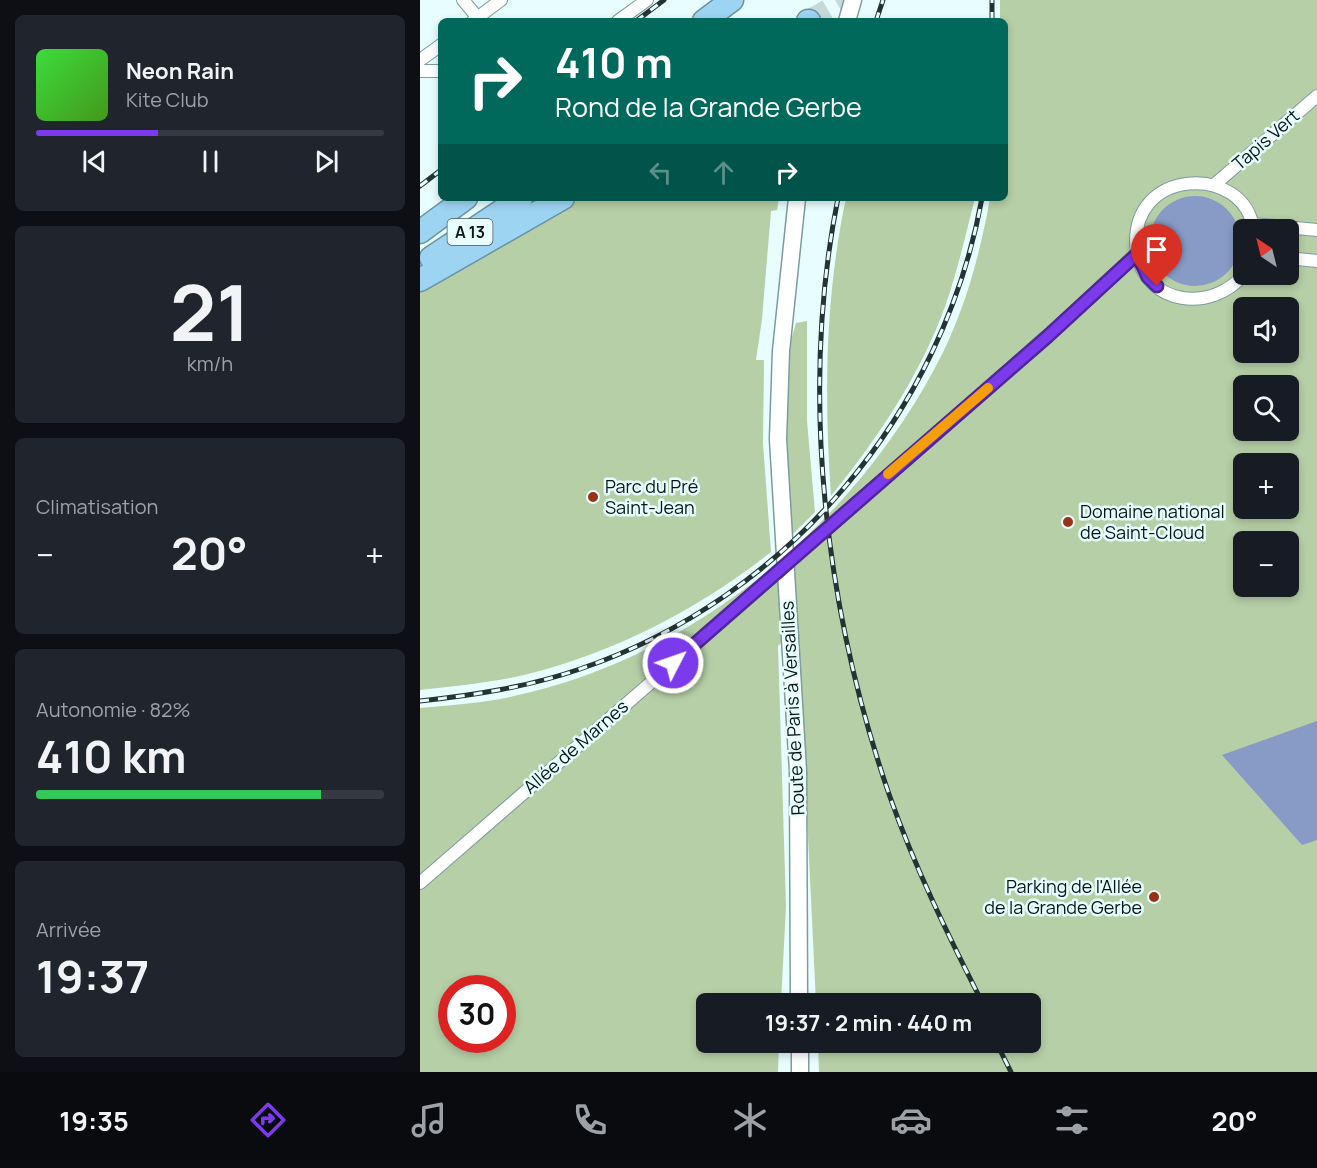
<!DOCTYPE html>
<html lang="fr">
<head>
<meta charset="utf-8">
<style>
	:root { --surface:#171b24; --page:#20242c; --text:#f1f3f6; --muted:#9ea1a6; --line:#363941; --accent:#7c3aed }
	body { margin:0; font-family:Manrope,sans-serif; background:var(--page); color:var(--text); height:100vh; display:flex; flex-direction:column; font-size:22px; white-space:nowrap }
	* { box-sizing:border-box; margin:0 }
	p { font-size:20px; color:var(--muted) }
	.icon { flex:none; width:33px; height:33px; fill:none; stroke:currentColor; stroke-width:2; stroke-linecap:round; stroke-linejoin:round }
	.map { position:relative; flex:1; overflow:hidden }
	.panel { display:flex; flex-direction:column; gap:15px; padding:15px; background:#0d0f14; width:420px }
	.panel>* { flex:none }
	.banner { position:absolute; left:18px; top:18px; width:570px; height:183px; border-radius:9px; box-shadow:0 3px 9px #0003; background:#00695c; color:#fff; overflow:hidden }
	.needle { width:39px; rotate:325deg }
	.fabs { position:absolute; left:813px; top:219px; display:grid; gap:12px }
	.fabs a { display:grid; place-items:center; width:66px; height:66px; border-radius:9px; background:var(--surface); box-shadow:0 3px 9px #0003; font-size:30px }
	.speed { position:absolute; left:18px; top:975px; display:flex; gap:12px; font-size:30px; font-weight:700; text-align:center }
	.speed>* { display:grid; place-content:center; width:78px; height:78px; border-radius:50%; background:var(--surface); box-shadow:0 3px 9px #0003; line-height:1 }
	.speed .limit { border:9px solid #d22; background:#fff; color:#111 }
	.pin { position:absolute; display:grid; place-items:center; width:51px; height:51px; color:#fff; margin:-62px -26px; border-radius:50% 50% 50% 0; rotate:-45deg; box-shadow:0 0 6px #0007 }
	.pin .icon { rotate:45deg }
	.me { position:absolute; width:66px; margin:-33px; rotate:49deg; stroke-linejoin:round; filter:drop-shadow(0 0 4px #0008) }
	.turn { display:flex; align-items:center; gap:21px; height:126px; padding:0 18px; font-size:27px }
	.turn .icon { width:78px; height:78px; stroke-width:2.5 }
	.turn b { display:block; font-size:42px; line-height:51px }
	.lanes { display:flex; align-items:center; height:57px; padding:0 18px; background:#0003; justify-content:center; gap:30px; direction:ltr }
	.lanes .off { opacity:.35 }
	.big { font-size:45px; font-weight:700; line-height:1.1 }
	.panel .widget { flex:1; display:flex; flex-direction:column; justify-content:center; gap:9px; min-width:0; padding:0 21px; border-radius:9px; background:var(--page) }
	.panel .dial { align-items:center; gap:0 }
	.dial b { font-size:78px; line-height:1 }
	.song { display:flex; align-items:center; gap:18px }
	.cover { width:72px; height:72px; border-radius:9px; background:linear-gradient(135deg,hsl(120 70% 55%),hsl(100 70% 35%)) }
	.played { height:6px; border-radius:3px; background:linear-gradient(90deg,var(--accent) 35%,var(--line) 35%) }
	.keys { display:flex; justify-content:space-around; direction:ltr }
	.heat { display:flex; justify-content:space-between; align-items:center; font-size:33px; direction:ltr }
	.charge { height:9px; border-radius:4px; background:linear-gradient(90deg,#34c759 82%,var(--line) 0) }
	.trip { position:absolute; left:276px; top:993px; width:345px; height:60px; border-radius:9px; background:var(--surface); box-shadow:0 3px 9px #0003; font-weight:700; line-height:60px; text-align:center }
	.tab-bar { display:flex; height:96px; justify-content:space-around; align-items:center; background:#090b0e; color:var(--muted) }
	.tab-bar .icon { width:42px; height:42px }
	.tab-bar .on { color:var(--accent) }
	.tab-bar b { font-size:27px; color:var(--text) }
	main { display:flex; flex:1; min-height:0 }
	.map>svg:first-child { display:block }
</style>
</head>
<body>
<main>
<section class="panel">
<div class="widget">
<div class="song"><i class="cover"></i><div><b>Neon Rain</b><p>Kite Club</p></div></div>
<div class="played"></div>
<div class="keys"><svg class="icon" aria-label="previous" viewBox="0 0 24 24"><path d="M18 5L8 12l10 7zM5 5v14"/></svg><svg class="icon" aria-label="pause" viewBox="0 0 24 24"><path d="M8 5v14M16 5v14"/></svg><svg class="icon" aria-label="next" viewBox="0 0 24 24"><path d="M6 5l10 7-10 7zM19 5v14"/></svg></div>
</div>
<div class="widget dial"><b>21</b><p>km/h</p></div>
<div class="widget"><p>Climatisation</p>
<div class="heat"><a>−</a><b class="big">20°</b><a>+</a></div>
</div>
<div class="widget"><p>Autonomie · 82%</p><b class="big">410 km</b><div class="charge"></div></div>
<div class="widget"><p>Arrivée</p><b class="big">19:37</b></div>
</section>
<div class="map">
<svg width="897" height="1072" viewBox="0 0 897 1072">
	<rect width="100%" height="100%" fill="#e8fdfe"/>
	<path fill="#b6cfa7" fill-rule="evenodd" d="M580,0H897V1072H399L398,1043L610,1042V1004L396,1003L378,628L358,646L366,906L361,1003L286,1004V1042L359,1043L358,1072H0V708C31,705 64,703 94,696C274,657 431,526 516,366C544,314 560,255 570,198H585V21H580ZM824,230H868V274H824ZM824,308H868V352H824ZM824,386H868V430H824ZM824,464H868V508H824ZM824,542H868V586H824ZM32,988H82V1040H32Z
		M158,198H359L357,210L351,211L342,319L336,360H344L343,443L351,552C277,610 196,652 104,675C70,683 34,686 0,690V289Z
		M426,198H555C546,233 538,269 526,304C501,374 458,438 411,496C404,395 405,297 426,198Z
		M387,321V421L395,512L370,537L363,438L366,359L376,323Z"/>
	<path fill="#889bc6" d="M730 241a45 45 0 1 1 90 0a45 45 0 1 1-90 0Z
		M897,721V840L882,845L802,755Z"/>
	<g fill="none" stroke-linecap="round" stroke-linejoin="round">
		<path stroke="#c7dadb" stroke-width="22" stroke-dasharray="22 11" stroke-linecap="butt" d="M389,21L425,0"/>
		<g stroke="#7c9d9e" stroke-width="14">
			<path id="street" d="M43,0L58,18
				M53,21L81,0
				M198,21L227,0
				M0,60L21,45
				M0,71H21
				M794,185L897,96
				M833,224L897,230
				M868,258L897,261
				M824,274C793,313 725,306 717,252C705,166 827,163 833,230
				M412,524L628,336L717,254
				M369,562L396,538
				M0,883L356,574"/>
		</g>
		<g stroke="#7c9d9e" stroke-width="19">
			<path id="secondary" d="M427,21L433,0
				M377,198L361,351L358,439L378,771L379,1004
				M380,1042V1072"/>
		</g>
		<g stroke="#6992a5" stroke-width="25">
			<path id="highway" d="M284,21L312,0
				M388,21H389
				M0,232L46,198
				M11,258L101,198
				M0,280L143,198"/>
		</g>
		<use href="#street" stroke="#fff" stroke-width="12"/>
		<use href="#secondary" stroke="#fff" stroke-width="16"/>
		<use href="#highway" stroke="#9dd4f2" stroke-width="22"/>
		<g stroke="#253334" stroke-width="5">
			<path id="rail" d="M216,21L244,0
				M456,21L463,0
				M572,21V0
				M0,186L21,170
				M418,198C379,393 405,610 470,797C495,868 529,937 563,1004
				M0,701C55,695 108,687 160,669C368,598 523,413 562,198
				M576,1042L591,1072"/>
		</g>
		<use href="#rail" stroke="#e8fdfe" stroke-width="3" stroke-dasharray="9" stroke-linecap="butt"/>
		<g stroke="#7c9d9e" stroke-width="14" stroke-linecap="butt">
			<path id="street-bridge" d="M396,538L412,524
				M356,574L369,562"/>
		</g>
		<use href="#street-bridge" stroke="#fff" stroke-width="12"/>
	</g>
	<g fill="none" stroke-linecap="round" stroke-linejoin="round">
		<g stroke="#51269a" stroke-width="15">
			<path id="route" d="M253,663L628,336L717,254L728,277L737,286"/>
		</g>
		<use href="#route" stroke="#7c3aed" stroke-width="10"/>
		<path stroke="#f59e0b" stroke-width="10" d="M468,474L568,388"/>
	</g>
	<g fill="#993116" stroke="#e8fdfe" stroke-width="2">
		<circle cx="173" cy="497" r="6"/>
		<circle cx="648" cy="522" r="6"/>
		<circle cx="734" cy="897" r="6"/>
	</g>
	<g text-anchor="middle" stroke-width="5" stroke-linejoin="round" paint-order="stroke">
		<rect fill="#e8fdfe" stroke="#4c5b5c" stroke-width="1.5" x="27.5" y="219" width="45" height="26" rx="4.5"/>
		<g font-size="16" font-weight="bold" fill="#091617">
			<text x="50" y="238">A 13</text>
		</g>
		<g font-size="18" fill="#091617" stroke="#e8fdfe">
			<text transform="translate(846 140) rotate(-41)" y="6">Tapis Vert</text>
			<text transform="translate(373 708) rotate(-93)" y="6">Route de Paris à Versailles</text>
			<text transform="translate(156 747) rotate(-41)" y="6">Allée de Marnes</text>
		</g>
		<g font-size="18" fill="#091617" stroke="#e8fdfe" text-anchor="start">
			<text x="185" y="493">Parc du Pré<tspan x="185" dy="21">Saint-Jean</tspan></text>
			<text x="660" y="518">Domaine national<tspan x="660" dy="21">de Saint-Cloud</tspan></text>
			<text x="722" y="893" text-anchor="end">Parking de l'Allée<tspan x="722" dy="21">de la Grande Gerbe</tspan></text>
		</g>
	</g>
</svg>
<div class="fabs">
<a><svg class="needle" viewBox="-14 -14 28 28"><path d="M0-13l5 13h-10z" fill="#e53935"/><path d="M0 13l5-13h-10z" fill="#9ea1a6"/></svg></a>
<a><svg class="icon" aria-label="sound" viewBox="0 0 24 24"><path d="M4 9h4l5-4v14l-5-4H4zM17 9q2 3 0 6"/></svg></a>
<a><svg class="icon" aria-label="search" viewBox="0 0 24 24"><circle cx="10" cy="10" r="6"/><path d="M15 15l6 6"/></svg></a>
<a>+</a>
<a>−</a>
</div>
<div class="speed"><div class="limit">30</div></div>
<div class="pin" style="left:737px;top:286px;background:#d93025"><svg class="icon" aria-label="arrive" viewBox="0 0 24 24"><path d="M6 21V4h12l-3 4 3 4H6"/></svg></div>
<svg class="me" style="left:253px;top:663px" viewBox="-20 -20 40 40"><circle r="17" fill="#7c3aed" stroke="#fff" stroke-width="3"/><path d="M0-11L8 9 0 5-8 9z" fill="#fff"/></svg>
<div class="trip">19:37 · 2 min · 440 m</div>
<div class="banner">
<div class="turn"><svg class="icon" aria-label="right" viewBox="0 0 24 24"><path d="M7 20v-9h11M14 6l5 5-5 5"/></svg><div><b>410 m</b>Rond de la Grande Gerbe</div></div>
<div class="lanes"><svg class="icon off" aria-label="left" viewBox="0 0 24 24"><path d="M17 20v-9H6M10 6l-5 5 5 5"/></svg><svg class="icon off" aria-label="ahead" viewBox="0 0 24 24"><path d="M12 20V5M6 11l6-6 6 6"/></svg><svg class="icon" aria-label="right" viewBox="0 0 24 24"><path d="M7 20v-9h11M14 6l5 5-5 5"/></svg></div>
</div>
</div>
</main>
<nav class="tab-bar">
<b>19:35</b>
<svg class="icon on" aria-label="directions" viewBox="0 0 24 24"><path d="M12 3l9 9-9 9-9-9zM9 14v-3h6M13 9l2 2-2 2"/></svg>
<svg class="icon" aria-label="music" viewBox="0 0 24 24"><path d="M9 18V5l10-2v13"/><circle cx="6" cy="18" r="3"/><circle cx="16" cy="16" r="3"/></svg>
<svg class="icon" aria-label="phone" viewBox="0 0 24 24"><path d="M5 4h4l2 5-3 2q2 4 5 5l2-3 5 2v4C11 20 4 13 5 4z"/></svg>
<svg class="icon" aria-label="climate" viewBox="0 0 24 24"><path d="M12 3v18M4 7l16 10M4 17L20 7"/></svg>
<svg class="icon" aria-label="car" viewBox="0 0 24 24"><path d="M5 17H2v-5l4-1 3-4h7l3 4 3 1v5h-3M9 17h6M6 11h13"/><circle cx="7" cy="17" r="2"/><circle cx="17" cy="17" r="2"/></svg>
<svg class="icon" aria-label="filters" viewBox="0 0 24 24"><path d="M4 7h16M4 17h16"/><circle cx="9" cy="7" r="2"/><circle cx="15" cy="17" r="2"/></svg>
<b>20°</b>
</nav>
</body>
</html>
